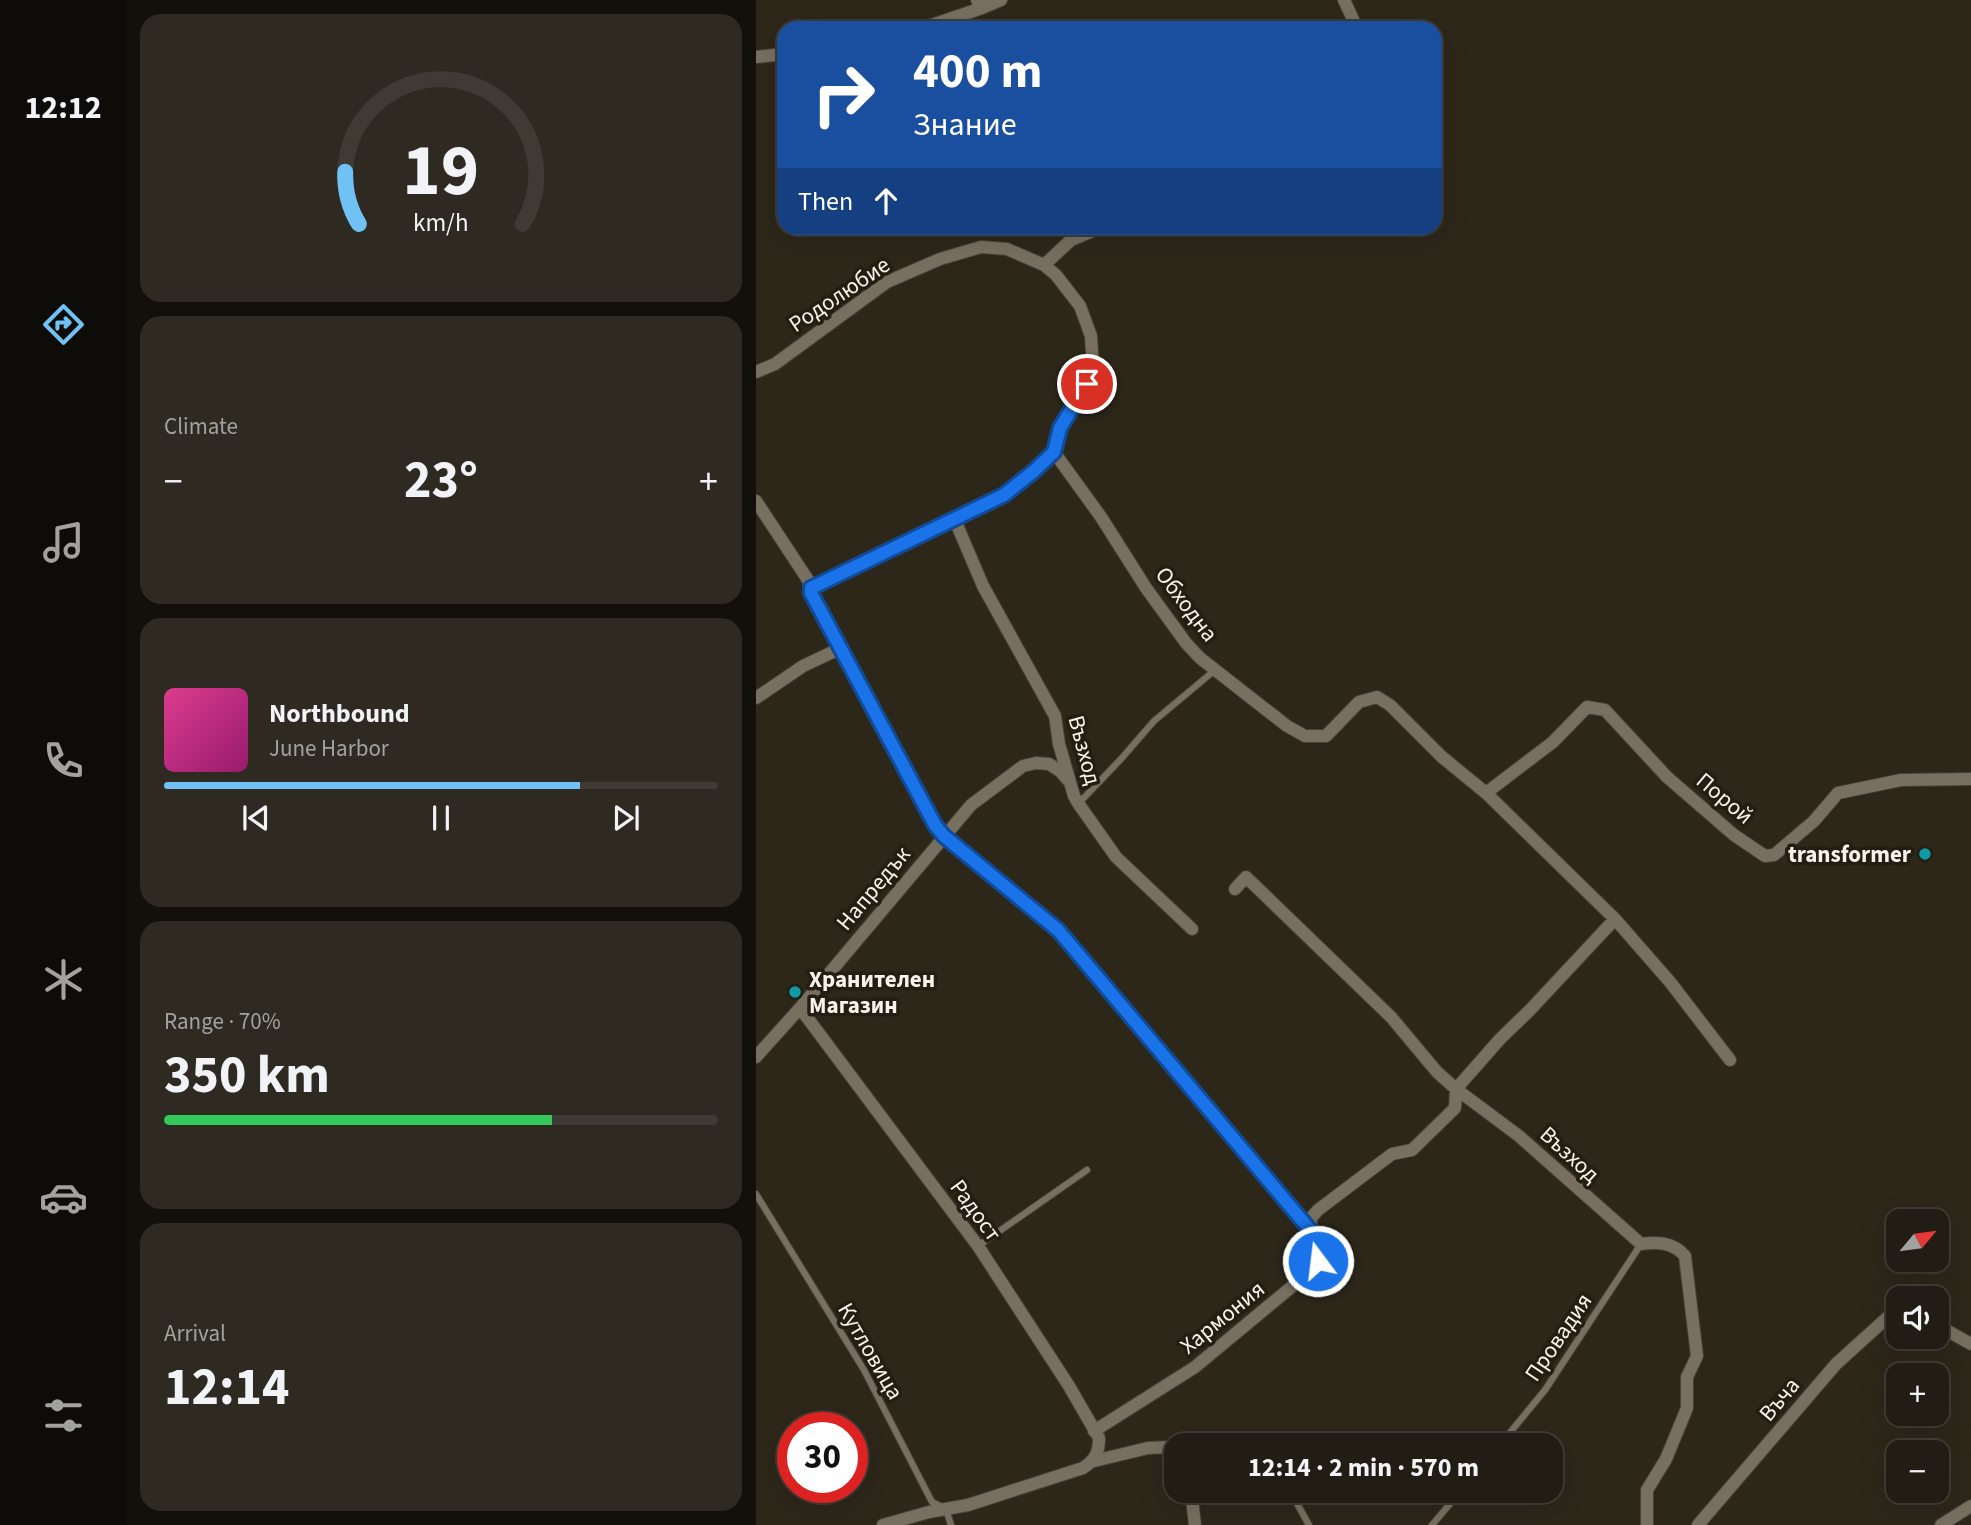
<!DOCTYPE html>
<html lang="en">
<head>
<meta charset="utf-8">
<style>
	:root { --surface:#221d14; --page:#2e2a22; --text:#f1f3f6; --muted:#a2a2a0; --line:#3f3b34; --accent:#70c2f4 }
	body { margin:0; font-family:"Source Sans 3",sans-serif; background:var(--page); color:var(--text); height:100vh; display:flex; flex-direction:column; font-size:26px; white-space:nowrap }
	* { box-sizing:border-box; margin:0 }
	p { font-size:23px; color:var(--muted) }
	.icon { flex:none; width:38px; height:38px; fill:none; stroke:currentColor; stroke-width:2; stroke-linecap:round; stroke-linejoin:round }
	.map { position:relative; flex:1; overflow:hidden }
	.drawer { display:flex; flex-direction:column; gap:14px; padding:14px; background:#13100b; width:630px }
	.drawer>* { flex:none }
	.top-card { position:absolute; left:21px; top:21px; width:665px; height:214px; border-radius:21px; box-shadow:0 7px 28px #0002,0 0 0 2px var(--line); background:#1a4fa0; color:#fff; overflow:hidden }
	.needle { width:46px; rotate:61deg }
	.tools { position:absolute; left:1130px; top:1209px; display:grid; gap:14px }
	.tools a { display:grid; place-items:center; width:63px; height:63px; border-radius:14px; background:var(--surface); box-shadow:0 7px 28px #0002,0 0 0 2px var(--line); font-size:35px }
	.speed { position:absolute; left:21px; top:1412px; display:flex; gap:14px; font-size:35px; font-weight:700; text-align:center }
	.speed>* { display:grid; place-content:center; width:91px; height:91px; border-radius:50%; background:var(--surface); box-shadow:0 7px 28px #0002,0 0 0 2px var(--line); line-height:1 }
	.speed .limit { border:10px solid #d22; background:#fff; color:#111 }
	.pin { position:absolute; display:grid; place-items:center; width:60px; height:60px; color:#fff; margin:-30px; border:4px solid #fff; border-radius:50%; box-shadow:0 2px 7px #0007 }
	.me { position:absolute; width:77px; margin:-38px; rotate:345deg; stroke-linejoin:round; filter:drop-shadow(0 0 5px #0008) }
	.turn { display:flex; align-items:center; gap:24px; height:147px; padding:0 21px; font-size:32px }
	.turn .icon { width:91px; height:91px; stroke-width:2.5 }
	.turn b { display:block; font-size:49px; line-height:60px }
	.then { display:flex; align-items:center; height:66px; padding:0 21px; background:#0003; gap:14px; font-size:26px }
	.big { font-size:52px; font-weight:700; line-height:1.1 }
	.drawer .widget { flex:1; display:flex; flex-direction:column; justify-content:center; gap:10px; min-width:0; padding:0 24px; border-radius:21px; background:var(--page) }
	.drawer .dial { align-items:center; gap:0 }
	.dial svg { height:182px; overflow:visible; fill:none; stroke:var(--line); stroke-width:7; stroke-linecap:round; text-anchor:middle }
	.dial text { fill:var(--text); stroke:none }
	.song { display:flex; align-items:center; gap:21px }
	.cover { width:84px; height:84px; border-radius:10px; background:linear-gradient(135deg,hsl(330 70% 55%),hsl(320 70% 35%)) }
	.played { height:7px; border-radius:4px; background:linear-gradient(90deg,var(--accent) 75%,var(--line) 75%) }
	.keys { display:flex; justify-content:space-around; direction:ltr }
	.heat { display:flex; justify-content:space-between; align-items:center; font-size:38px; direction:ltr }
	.charge { height:10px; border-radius:5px; background:linear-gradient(90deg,#34c759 70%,var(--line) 0) }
	.trip { position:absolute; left:408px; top:1433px; width:399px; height:70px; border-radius:21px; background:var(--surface); box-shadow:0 7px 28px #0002,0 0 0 2px var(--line); font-weight:700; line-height:70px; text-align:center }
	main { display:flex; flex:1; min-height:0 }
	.dock { display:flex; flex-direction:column; width:126px; justify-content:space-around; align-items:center; background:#0e0c08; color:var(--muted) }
	.dock .icon { width:49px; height:49px }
	.dock .current { color:var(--accent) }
	.dock b { font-size:32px; color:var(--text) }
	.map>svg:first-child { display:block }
</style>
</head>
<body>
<main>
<nav class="dock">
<b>12:12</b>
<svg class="icon current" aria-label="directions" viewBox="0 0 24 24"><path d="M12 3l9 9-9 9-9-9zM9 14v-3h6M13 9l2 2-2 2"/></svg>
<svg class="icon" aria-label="music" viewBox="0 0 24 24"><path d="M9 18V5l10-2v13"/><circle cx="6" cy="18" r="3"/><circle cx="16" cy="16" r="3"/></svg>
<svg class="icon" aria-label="phone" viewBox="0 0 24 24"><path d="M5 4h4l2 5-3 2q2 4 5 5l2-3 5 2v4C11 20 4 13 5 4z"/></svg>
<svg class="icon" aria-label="climate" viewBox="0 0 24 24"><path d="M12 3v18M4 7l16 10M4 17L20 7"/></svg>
<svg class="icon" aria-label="car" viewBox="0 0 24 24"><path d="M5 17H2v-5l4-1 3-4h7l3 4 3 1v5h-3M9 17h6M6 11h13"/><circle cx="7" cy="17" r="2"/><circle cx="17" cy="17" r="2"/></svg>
<svg class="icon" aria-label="filters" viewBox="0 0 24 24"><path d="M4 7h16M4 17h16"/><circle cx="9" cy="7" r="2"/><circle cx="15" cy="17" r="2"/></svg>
</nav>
<section class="drawer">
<div class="widget dial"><svg viewBox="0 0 100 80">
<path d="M14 69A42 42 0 1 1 86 69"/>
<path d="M14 69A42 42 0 0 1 8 46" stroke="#70c2f4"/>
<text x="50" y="56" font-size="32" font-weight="700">19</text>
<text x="50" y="72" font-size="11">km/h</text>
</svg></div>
<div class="widget"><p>Climate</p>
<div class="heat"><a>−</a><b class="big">23°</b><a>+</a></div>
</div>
<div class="widget">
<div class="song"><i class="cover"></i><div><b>Northbound</b><p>June Harbor</p></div></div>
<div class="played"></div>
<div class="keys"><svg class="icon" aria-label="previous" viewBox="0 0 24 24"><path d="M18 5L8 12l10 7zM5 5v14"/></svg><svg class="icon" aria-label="pause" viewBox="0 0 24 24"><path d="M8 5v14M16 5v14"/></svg><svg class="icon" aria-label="next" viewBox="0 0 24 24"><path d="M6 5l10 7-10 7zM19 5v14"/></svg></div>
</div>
<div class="widget"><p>Range · 70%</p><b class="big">350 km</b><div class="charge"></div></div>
<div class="widget"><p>Arrival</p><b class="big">12:14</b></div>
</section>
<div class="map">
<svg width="1215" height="1525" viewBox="0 0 1215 1525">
	<rect width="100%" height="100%" fill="#2d271a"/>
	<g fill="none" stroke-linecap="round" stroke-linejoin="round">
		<g stroke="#474238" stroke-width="8">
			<path id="service" d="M323,803L365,759L398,721L459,670
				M0,1194L108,1370L176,1502L190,1509L195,1525
				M222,1246L331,1170
				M743,1446L789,1390L885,1244
				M534,1491L553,1525
				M676,1525L705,1491"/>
		</g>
		<g stroke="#474238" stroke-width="14">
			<path id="minor" d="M221,0L226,8L245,0
				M588,0L601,28
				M167,28L226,8
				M0,57L28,54
				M288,265L315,240L344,228
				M0,372L19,364L131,282L184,259L225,247L251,249L288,265L300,275L324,306L335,336L337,368L331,384L304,428L298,452L345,517L390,588L430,643L444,658L531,726L549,736H570L603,702L621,697L634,705L686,757L730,793L859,919L914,982L974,1060
				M0,501L52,580L55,593L83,649L179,825L188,836L302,931L555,1231
				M198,518L227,586L299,716L303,744L318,796L322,803L360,857L436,929
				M55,588L249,495L278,471L298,452
				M0,698L47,666L83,649
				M730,793L797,742L831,707L849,710L911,777L978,835L1009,856L1018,855L1058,821L1082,793L1145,780L1215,779
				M479,889L490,877L635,1017L681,1072L700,1089L763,1136L885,1244C902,1242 917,1242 929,1256L941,1356L931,1377V1408L910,1459L891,1490V1525
				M44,1008L222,1246L313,1386L343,1438C343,1453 339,1460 327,1468L212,1505L173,1512L127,1525
				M0,1057L44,1008L215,805L267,766L280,763L293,764L304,771L312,780
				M1153,1298H1155
				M1181,1325L1215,1344
				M338,1431L439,1367L556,1270L562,1261L564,1253L563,1243L555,1231V1218L562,1210L636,1154L656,1150L699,1108L700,1089L744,1039L774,1010L859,919
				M338,1461L392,1448L414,1447L420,1461
				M432,1491L436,1499L439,1525
				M942,1525L1080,1364L1143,1307
				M1185,1525L1215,1506"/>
		</g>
		<use href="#service" stroke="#777061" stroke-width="6"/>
		<use href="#minor" stroke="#777061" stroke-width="12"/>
	</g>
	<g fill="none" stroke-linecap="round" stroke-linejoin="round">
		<g stroke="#114b97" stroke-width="18">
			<path id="route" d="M331,384L304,428L298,452L278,471L248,495L55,588V593L179,825L188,836L302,930L555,1231L563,1243L562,1261"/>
		</g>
		<use href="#route" stroke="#1a73e8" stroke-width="12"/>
	</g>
	<g fill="#0f9aa8" stroke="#231e11" stroke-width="2.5">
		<circle cx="1169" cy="854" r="7"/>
		<circle cx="39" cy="992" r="7"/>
	</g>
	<g text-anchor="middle" stroke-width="7" stroke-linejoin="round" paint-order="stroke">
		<g font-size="23" fill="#f7f3eb" stroke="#231e11">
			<text transform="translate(83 294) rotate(-34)" y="8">Родолюбие</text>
			<text transform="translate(431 604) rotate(53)" y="8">Обходна</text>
			<text transform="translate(329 750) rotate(75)" y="8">Възход</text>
			<text transform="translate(969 798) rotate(40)" y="8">Порой</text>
			<text transform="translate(117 888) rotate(-50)" y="8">Напредък</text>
			<text transform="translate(814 1154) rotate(42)" y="8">Възход</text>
			<text transform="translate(220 1210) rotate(54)" y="8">Радост</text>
			<text transform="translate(466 1317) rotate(-39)" y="8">Хармония</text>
			<text transform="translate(802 1337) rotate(-56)" y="8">Провадия</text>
			<text transform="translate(115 1351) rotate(60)" y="8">Кутловица</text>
			<text transform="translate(1023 1399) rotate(-50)" y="8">Въча</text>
		</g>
		<g font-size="23" font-weight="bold" fill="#f7f3eb" stroke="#231e11" text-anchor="end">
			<text x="1155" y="862">transformer</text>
			<text x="53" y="987" text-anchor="start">Хранителен<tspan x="53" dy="26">Магазин</tspan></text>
		</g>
	</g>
</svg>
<div class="tools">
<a><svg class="needle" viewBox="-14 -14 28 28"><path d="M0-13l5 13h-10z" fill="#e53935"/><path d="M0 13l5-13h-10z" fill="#a2a2a0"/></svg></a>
<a><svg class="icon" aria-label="sound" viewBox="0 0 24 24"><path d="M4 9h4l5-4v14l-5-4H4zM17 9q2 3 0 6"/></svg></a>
<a>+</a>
<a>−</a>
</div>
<div class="speed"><div class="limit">30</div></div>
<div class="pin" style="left:331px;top:384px;background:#d93025"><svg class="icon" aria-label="arrive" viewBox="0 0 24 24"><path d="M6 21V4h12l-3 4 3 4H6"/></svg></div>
<svg class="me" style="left:562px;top:1261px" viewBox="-20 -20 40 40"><circle r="17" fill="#1a73e8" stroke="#fff" stroke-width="3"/><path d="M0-11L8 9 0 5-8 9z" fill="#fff"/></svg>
<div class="trip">12:14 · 2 min · 570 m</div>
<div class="top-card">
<div class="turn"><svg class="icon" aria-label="right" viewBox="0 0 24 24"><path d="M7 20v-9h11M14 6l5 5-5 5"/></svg><div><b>400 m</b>Знание</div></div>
<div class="then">Then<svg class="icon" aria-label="ahead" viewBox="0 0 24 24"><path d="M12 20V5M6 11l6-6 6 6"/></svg></div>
</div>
</div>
</main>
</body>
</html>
